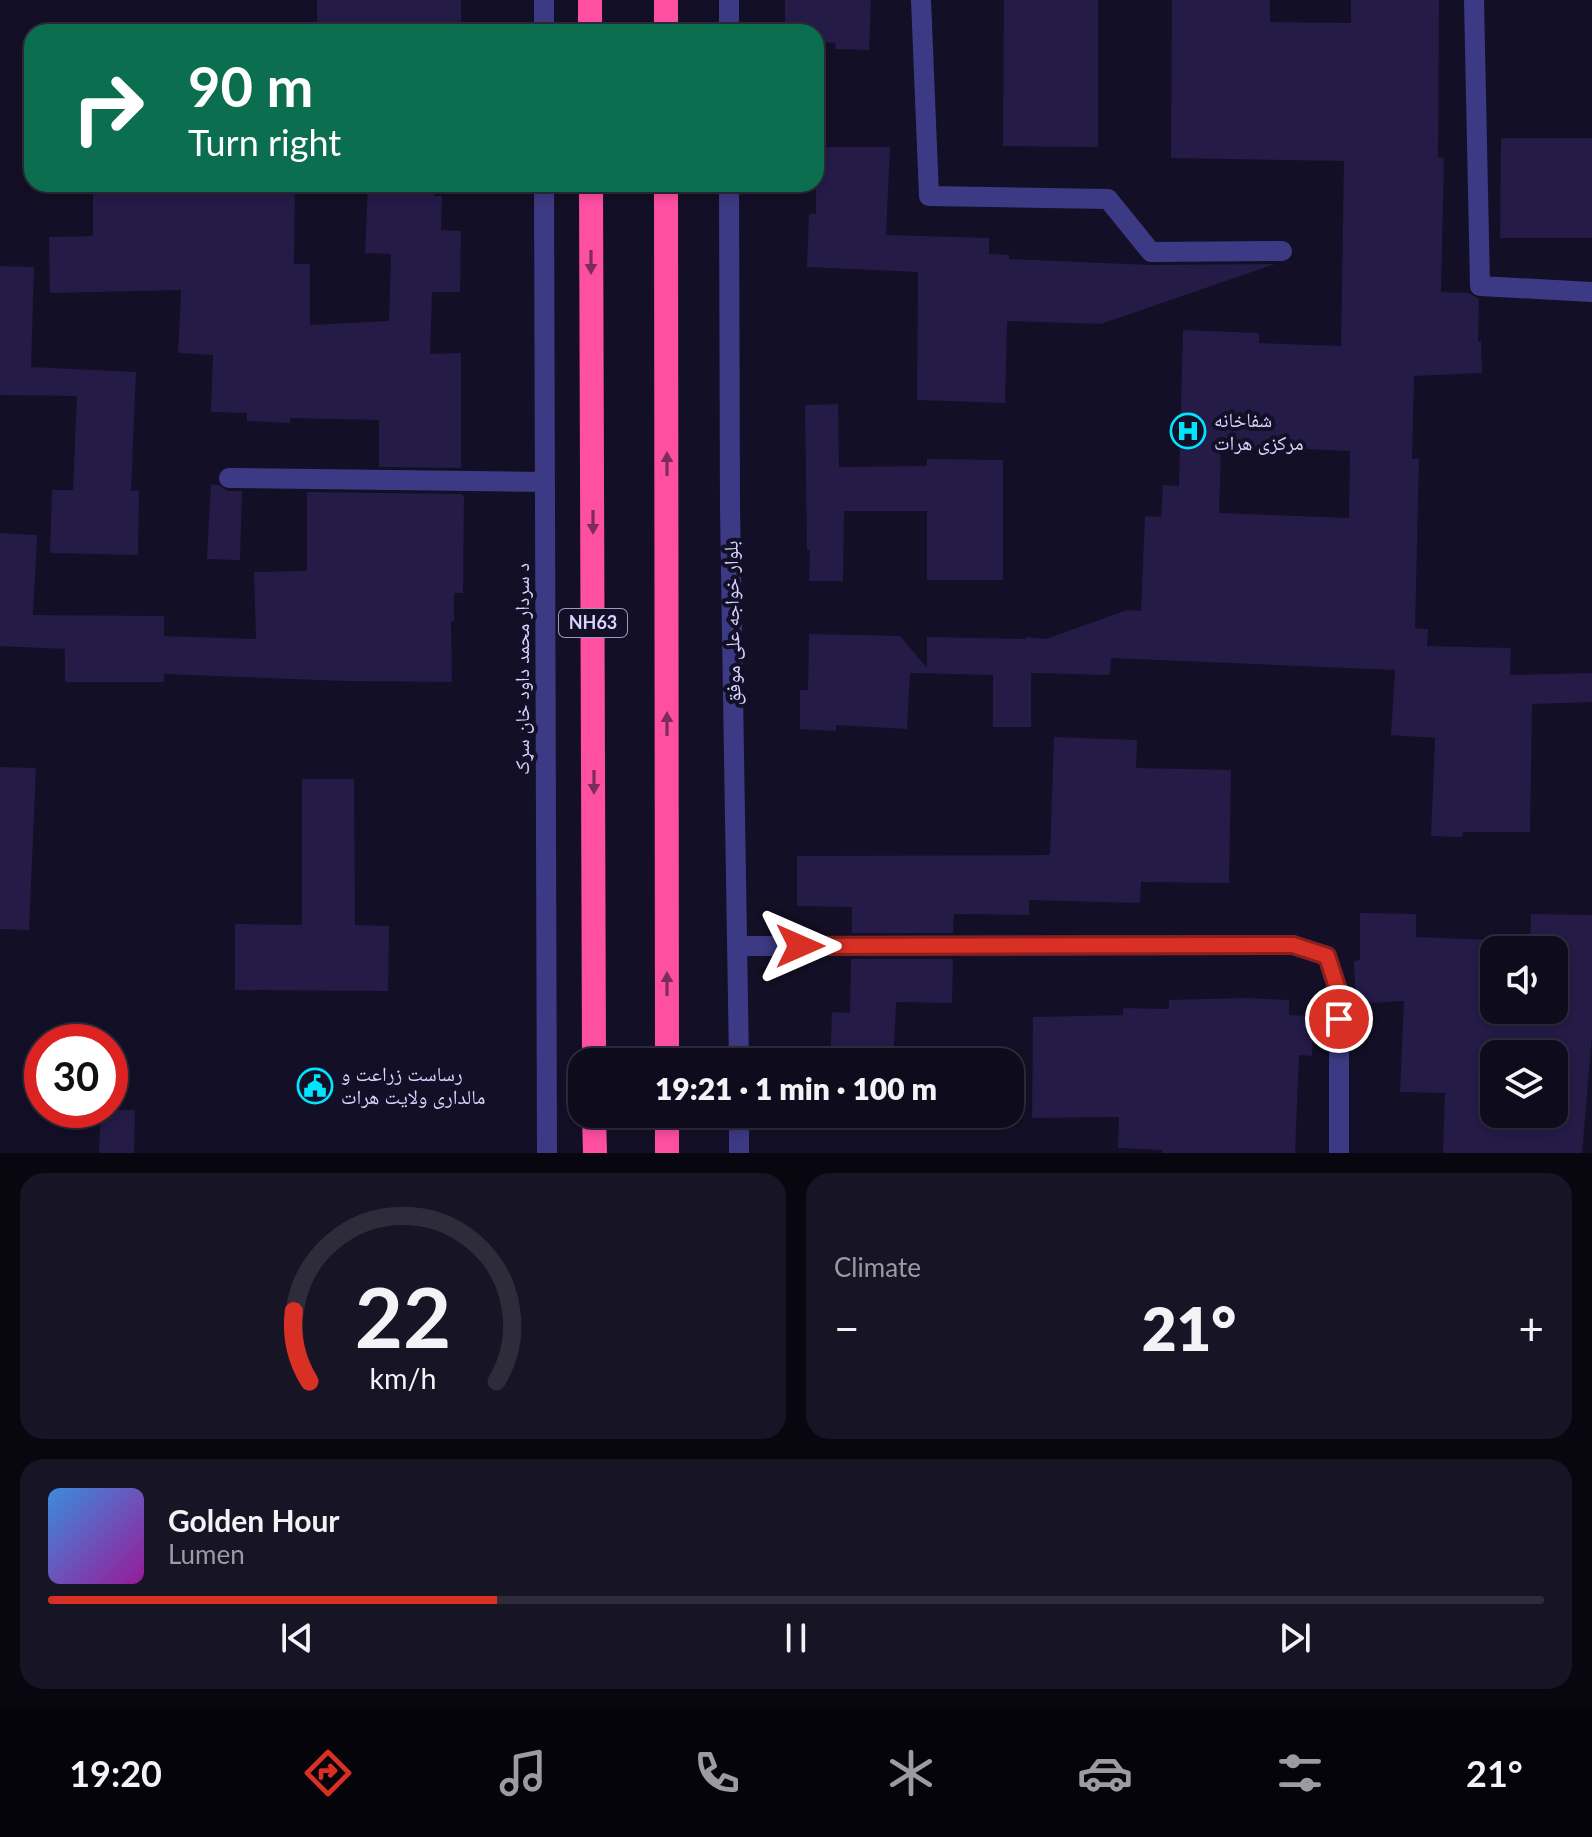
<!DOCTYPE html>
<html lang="en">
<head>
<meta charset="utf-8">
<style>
	:root { --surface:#0e0b1c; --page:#171425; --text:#f1f3f6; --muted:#9b9ba3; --line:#2e2b3b; --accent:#d93025 }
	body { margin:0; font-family:Lato,"Noto Naskh Arabic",sans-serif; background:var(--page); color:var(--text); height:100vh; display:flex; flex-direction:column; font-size:30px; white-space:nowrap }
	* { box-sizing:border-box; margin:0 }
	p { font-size:26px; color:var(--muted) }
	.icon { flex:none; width:44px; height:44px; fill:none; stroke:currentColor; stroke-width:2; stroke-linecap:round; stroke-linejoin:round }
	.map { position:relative; height:1153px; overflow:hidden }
	.panel { display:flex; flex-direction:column; gap:20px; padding:20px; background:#08060f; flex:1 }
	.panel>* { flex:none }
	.guide { position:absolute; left:24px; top:24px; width:800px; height:168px; border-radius:24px; box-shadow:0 4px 12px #0003,0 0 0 2px var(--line); background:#0b6e4f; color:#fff; overflow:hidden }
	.buttons { position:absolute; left:1480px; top:936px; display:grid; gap:16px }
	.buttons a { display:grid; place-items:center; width:88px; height:88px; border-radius:16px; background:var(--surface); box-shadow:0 4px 12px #0003,0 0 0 2px var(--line); font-size:40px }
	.speed { position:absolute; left:24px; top:1024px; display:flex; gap:16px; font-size:40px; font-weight:700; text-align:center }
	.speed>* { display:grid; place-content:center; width:104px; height:104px; border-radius:50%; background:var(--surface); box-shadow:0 4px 12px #0003,0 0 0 2px var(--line); line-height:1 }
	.speed .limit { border:12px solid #d22; background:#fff; color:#111 }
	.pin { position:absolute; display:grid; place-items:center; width:68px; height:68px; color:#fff; margin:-34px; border:4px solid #fff; border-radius:50%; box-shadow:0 2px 8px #0007 }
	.me { position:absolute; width:88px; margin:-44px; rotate:90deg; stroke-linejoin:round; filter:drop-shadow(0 0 6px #0008) }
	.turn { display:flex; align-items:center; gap:28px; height:168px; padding:0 32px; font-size:36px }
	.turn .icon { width:104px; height:104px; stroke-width:2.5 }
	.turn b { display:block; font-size:56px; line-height:68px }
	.big { font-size:60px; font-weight:800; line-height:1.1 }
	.panel .widget { flex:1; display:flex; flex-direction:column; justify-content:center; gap:12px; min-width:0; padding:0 28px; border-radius:24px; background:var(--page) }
	.panel .dial { align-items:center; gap:0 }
	.dial svg { height:208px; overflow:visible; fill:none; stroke:var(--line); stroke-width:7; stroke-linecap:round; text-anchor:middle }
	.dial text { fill:var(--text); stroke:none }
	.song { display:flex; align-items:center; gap:24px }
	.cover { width:96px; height:96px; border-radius:12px; background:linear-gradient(135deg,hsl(210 70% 55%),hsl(300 70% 35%)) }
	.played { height:8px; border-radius:4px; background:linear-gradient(90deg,var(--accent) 30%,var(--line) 30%) }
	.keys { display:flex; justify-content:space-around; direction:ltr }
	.heat { display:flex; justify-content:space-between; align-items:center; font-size:44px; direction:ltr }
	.panel .tiles { flex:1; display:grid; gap:20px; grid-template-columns:1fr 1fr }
	.widget:last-child { grid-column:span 2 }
	.trip { position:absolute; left:568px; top:1048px; width:456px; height:80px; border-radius:24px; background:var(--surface); box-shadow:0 4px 12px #0003,0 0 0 2px var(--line); font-weight:800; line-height:80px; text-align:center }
	.menu { display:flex; height:128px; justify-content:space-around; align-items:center; background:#06040b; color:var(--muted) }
	.menu .icon { width:56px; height:56px }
	.menu .selected { color:var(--accent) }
	.menu b { font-size:36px; color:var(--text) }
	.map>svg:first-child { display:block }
</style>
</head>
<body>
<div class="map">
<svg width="1592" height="1153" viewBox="0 0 1592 1153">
	<rect width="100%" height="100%" fill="#130f26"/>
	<path fill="#241b47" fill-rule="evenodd" d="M317,0H461V32H317Z
		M785,0H871L869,50L835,49L836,43L816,42V32H785Z
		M1004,0H1098V147L1003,146Z
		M1172,0H1270V22L1351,23V0H1439L1438,157L1444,158L1441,292L1469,293L1479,299L1478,342L1481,341L1482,373L1414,376L1412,459H1419L1415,628L1428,629L1427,646L1511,648L1510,675L1592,673V702L1532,704L1530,832H1463L1462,837L1431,836L1435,738L1391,735L1395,670L1111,658L1110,675L1031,673V727H993V675L910,673L907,729L836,725V731L800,729V690H808L809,634L900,636L927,668V637L1026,639V637L1046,639L1127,610L1141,611L1145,516L1161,517L1163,485L1179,486L1183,330L1259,333V343L1341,346L1344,161L1171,158ZM1250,447L1350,451L1349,518L1219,513L1221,449H1250Z
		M1501,138H1592V238H1500Z
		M816,147H890L886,235L989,238V254L1009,255V259L1151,265L1275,264L1101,324L1007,321L1005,403L917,400L918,272L807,267L809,214H816Z
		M93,184H295L294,264H310V325L389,321L391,254L365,253L368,184H417V186L434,187V196H442L441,230L461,231L460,292H432L430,354L461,353V468L379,467V420L290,418V423L247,421V413L211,412L213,355L178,353L181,290L50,293L49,237L93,236Z
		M0,266L34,267L31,367L136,372L131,491H139L138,555L50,553L52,490H73L77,396L0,395Z
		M838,404L839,467L927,466V459L1003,460V580H927V511H844L843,581H809L810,550H807L805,405Z
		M211,484L218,485L228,491H242L240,560L207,559Z
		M307,492L461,494L464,496L463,593H454V621H451L452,682L344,681L164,674V682H65V649L0,646V533L37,535L33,615L164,616V636L256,639L254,572L307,571Z
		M1054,737L1137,740L1136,768L1231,770L1229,883L1141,882L1140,903L1029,900V915L954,914L953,933H852V907L797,906V856L1050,855Z
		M0,767L36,768L29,930L0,929Z
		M302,779H354L355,925L389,926L388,991L235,990V924L302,925Z
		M1360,913L1416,914V937L1494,940V1010H1554V950H1530L1531,914L1592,915V1035L1582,1153H1443L1445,1093L1400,1092L1404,1001L1356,1004L1354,961L1360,960ZM1494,1054H1554V1114H1494Z
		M851,959H953L952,1003L896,1002L893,1062H830L832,1012L850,1013Z
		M1244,998L1289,1000V1015L1314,1016L1312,1056L1299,1055L1295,1153H1162V1150L1118,1148L1119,1117L1032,1118L1033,1017L1123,1015V1008L1169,1009V1000Z
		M101,1110H135L134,1153H99Z"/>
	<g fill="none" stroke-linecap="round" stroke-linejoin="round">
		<path stroke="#3d3a85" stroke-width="20" d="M544,0V32
			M729,0V32
			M921,0L929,196L1108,199L1151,252L1282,251
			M1474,0L1480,286L1592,292
			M544,184L547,1153
			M729,184L730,510L739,1062
			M229,478L545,482
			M738,946L1293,945L1327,956L1339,993V1153
			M739,1114V1153"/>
		<path stroke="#ff4fa3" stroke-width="24" d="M590,0V32
			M666,0V32
			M591,184L594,1062
			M666,184L667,1062
			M594,1114L595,1153
			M667,1153V1114"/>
	</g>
	<defs><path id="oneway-solid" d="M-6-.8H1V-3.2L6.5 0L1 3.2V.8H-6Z" transform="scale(2)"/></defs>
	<g fill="#7d2c5e">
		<use href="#oneway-solid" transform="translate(591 262) rotate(90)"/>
		<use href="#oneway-solid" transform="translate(667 464) rotate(-90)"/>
		<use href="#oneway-solid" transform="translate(593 522) rotate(90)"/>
		<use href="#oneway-solid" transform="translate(667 724) rotate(-90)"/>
		<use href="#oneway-solid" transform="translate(594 782) rotate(90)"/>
		<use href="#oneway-solid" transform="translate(667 984) rotate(-90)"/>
	</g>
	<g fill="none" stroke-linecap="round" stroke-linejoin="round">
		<g stroke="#8d1f18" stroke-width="20">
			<path id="route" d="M800,946L1293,945L1327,956L1339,993V1019"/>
		</g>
		<use href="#route" stroke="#d93025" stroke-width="14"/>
	</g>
	<defs>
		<g id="hospital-ring" transform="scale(1.8)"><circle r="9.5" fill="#130f26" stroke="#00e5ff" stroke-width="1.5"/><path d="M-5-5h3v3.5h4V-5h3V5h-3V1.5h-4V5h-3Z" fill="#00e5ff"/></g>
		<g id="civic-ring" transform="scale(1.8)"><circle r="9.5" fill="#130f26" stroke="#00e5ff" stroke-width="1.5"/><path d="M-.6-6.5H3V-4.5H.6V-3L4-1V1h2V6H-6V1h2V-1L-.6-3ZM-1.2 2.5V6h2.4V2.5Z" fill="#00e5ff"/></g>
	</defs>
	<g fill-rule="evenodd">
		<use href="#hospital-ring" x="1188" y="431"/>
		<use href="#civic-ring" x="315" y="1086"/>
	</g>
	<g text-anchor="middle" stroke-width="8" stroke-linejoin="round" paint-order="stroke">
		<rect fill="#130f26" stroke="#9e99be" stroke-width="2" x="559" y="609" width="68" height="28" rx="6"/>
		<g font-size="18" font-weight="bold" fill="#d9d4ff">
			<text x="593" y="629">NH63</text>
		</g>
		<g font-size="20" fill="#d9d4ff" stroke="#130f26" text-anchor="start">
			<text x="1214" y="427">شفاخانه<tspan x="1214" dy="23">مرکزی هرات</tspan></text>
			<text x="341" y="1081">رساست زراعت و<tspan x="341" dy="23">مالداری ولایت هرات</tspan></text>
		</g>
		<g font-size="20" fill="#d9d4ff" stroke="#130f26">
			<text transform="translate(732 623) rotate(-91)" y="7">بلوار خواجه علی موفق</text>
			<text transform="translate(522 669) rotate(-90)" y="7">د سردار محمد داود خان سړک</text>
		</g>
	</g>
</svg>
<div class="buttons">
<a><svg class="icon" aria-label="sound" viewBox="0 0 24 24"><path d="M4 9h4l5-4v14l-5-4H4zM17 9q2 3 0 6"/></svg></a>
<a><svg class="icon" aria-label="layers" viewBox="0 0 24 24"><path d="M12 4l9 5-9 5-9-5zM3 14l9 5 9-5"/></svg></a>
</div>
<div class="speed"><div class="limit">30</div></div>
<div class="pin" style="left:1339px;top:1019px;background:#d93025"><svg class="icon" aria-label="arrive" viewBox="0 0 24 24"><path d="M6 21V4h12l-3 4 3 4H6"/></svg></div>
<svg class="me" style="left:800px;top:946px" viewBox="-20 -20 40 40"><path d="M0-17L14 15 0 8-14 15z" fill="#d93025" stroke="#fff" stroke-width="4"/></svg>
<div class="trip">19:21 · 1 min · 100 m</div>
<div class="guide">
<div class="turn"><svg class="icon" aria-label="right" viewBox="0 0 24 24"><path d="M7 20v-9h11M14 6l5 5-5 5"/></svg><div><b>90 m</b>Turn right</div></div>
</div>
</div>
<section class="panel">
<div class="tiles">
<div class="widget dial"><svg viewBox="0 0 100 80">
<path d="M14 69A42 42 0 1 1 86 69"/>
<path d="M14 69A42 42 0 0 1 8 42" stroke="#d93025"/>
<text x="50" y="56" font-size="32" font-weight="700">22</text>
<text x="50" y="72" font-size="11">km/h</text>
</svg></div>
<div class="widget"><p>Climate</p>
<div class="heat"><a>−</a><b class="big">21°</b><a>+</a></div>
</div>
<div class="widget">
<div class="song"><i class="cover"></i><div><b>Golden Hour</b><p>Lumen</p></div></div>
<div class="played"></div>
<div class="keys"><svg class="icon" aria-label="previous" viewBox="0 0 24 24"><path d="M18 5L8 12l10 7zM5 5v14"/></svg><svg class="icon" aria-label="pause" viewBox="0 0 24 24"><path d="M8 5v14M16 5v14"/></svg><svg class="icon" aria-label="next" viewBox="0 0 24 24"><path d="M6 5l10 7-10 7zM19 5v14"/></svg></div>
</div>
</div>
</section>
<nav class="menu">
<b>19:20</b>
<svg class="icon selected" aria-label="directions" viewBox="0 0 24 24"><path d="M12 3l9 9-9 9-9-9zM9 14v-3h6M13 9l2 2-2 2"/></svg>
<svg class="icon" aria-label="music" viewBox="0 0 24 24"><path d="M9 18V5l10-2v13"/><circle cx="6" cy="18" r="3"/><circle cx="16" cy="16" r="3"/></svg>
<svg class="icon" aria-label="phone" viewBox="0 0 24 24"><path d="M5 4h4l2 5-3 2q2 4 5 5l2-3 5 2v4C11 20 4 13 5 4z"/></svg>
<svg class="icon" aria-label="climate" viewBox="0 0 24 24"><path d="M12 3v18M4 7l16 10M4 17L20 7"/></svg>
<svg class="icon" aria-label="car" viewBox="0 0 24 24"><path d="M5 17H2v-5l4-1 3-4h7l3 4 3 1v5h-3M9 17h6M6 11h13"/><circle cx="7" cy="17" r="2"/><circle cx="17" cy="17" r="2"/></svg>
<svg class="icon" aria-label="filters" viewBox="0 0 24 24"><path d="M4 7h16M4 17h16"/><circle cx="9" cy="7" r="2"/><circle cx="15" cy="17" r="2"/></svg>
<b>21°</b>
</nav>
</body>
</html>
